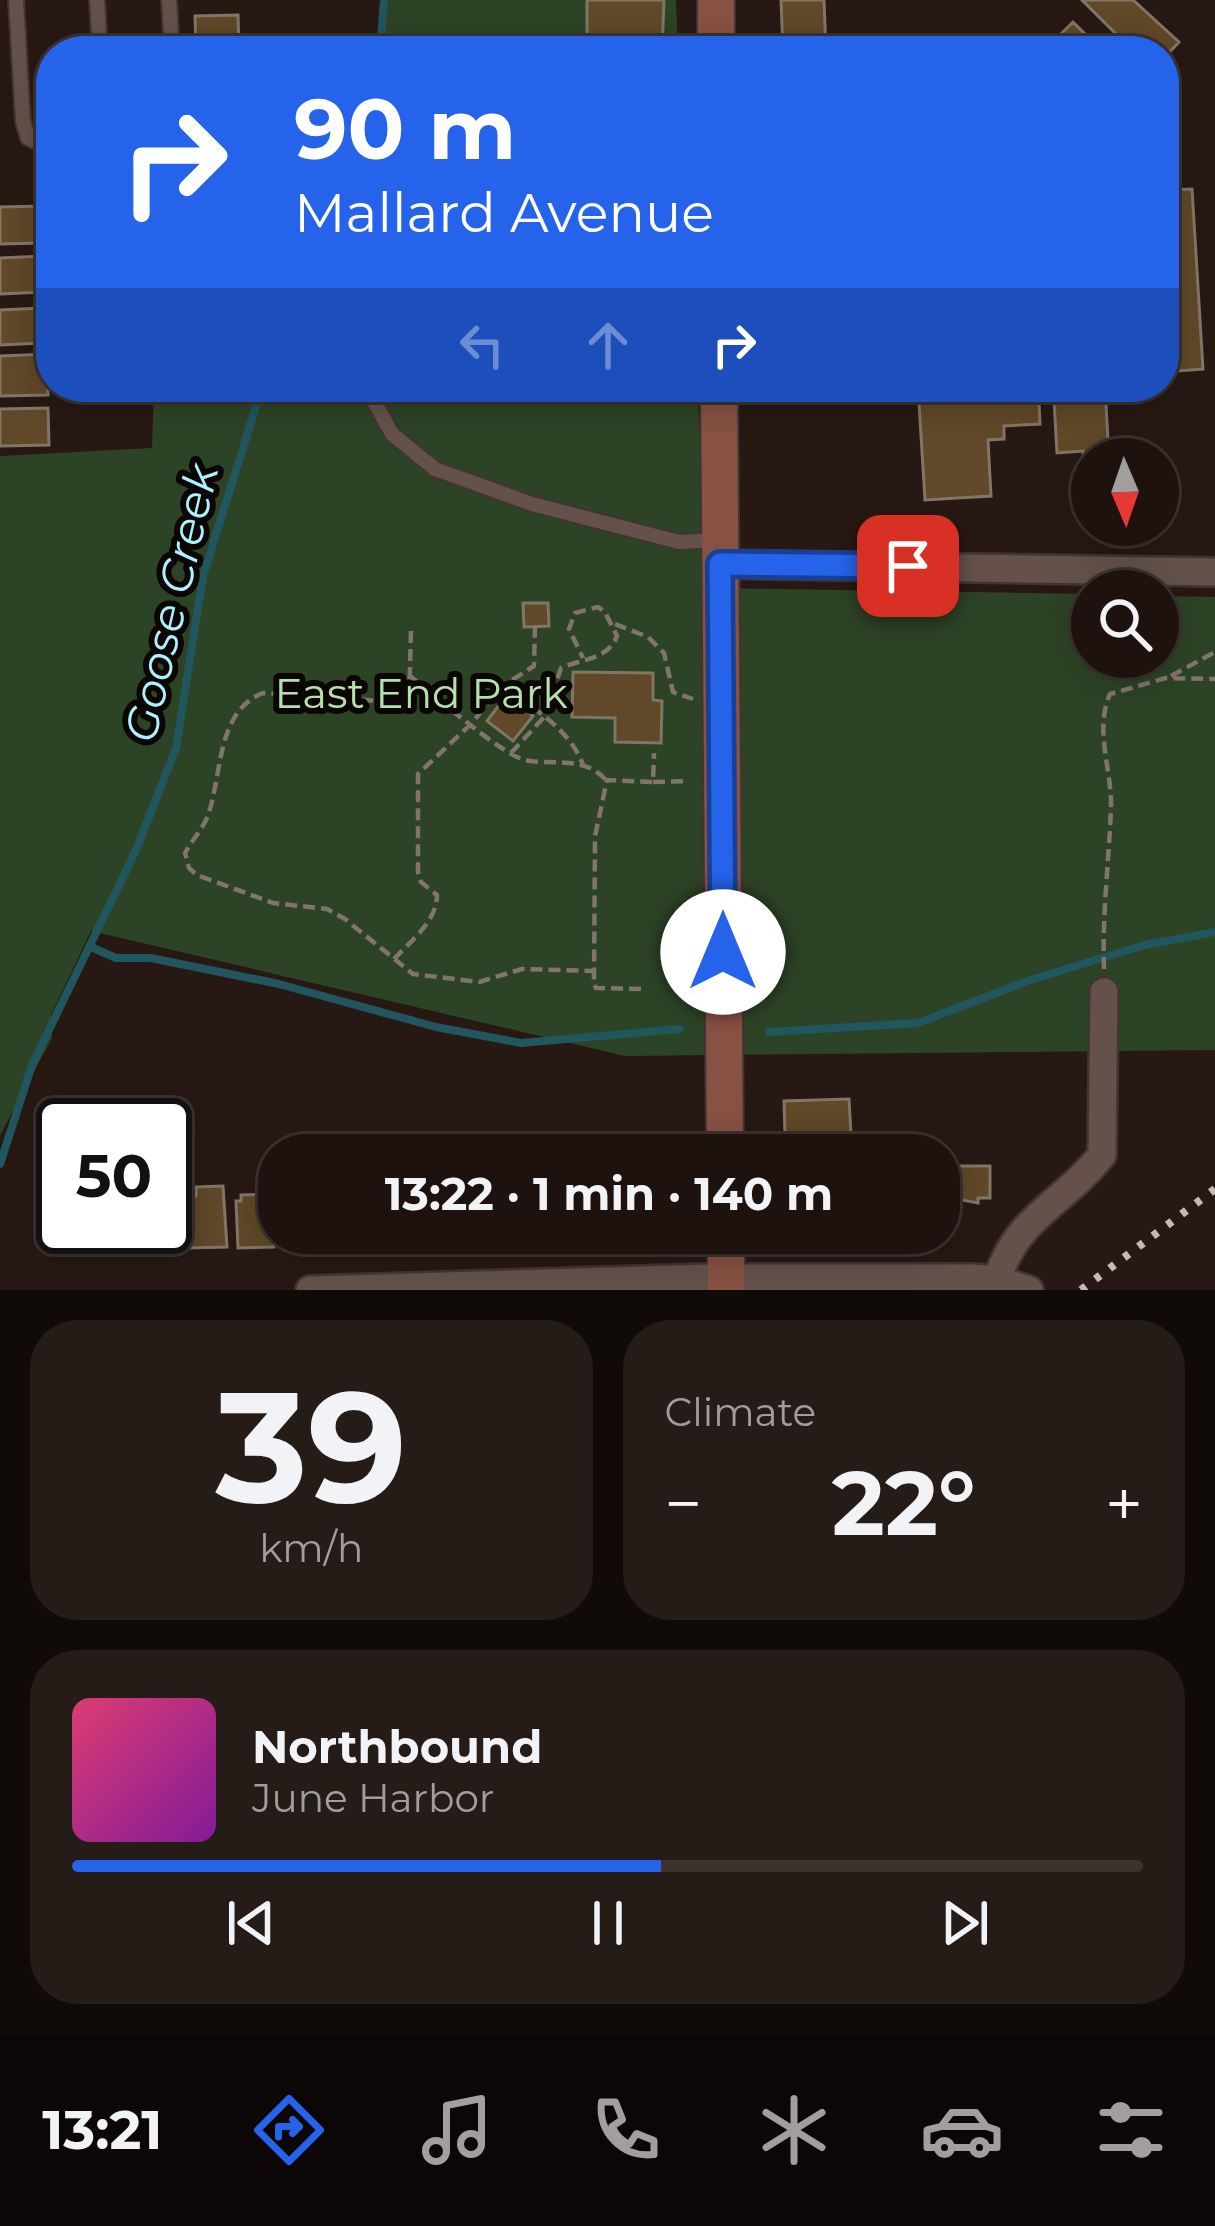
<!DOCTYPE html>
<html lang="en">
<head>
<meta charset="utf-8">
<style>
	:root { --surface:#1d120e; --page:#251b17; --text:#f1f3f6; --muted:#a09e9e; --line:#3b322e; --accent:#2563eb }
	body { margin:0; font-family:Montserrat,sans-serif; background:var(--page); color:var(--text); height:100vh; display:flex; flex-direction:column; font-size:45px; white-space:nowrap }
	* { box-sizing:border-box; margin:0 }
	p { font-size:39px; color:var(--muted) }
	.icon { flex:none; width:66px; height:66px; fill:none; stroke:currentColor; stroke-width:2; stroke-linecap:round; stroke-linejoin:round }
	.map { position:relative; height:1290px; overflow:hidden }
	.side { display:flex; flex-direction:column; gap:30px; padding:30px; background:#100a08; flex:1 }
	.side>* { flex:none }
	.banner { position:absolute; left:36px; top:36px; width:1143px; height:366px; border-radius:48px; box-shadow:0 6px 30px #0003,0 0 0 3px var(--line); background:#2563eb; color:#fff; overflow:hidden }
	.needle { width:78px; rotate:178deg }
	.buttons { position:absolute; left:1071px; top:438px; display:grid; gap:24px }
	.buttons a { display:grid; place-items:center; width:108px; height:108px; border-radius:50%; background:var(--surface); box-shadow:0 6px 30px #0003,0 0 0 3px var(--line); font-size:60px }
	.speed { position:absolute; left:36px; top:1098px; display:flex; gap:24px; font-size:60px; font-weight:700; text-align:center }
	.speed>* { display:grid; place-content:center; width:156px; height:156px; border-radius:50%; background:var(--surface); box-shadow:0 6px 30px #0003,0 0 0 3px var(--line); line-height:1 }
	.speed .limit { border:6px solid #111; border-radius:18px; background:#fff; color:#111 }
	.pin { position:absolute; display:grid; place-items:center; width:102px; height:102px; color:#fff; margin:-51px; border-radius:24px; box-shadow:0 6px 18px #0006 }
	.me { position:absolute; width:132px; margin:-66px; rotate:0deg; stroke-linejoin:round; filter:drop-shadow(0 0 9px #0008) }
	.turn { display:flex; align-items:center; gap:42px; height:252px; padding:0 60px; font-size:54px }
	.turn .icon { width:156px; height:156px; stroke-width:2.5 }
	.turn b { display:block; font-size:84px; line-height:102px }
	.lanes { display:flex; align-items:center; height:114px; padding:0 60px; background:#0003; justify-content:center; gap:60px; direction:ltr }
	.lanes .off { opacity:.35 }
	.big { font-size:90px; font-weight:700; line-height:1.1 }
	.side .tile { flex:1; display:flex; flex-direction:column; justify-content:center; gap:18px; min-width:0; padding:0 42px; border-radius:48px; background:var(--page) }
	.side .dial { align-items:center; gap:0 }
	.dial b { font-size:156px; line-height:1 }
	.song { display:flex; align-items:center; gap:36px }
	.cover { width:144px; height:144px; border-radius:18px; background:linear-gradient(135deg,hsl(340 70% 55%),hsl(290 70% 35%)) }
	.played { height:12px; border-radius:6px; background:linear-gradient(90deg,var(--accent) 55%,var(--line) 55%) }
	.keys { display:flex; justify-content:space-around; direction:ltr }
	.heat { display:flex; justify-content:space-between; align-items:center; font-size:66px; direction:ltr }
	.side .tiles { flex:1; display:grid; gap:30px; grid-template-columns:1fr 1fr }
	.tile:last-child { grid-column:span 2 }
	.trip { position:absolute; left:258px; top:1134px; width:702px; height:120px; border-radius:48px; background:var(--surface); box-shadow:0 6px 30px #0003,0 0 0 3px var(--line); font-weight:700; line-height:120px; text-align:center }
	.dock { display:flex; height:192px; justify-content:space-around; align-items:center; background:#0c0706; color:var(--muted) }
	.dock .icon { width:84px; height:84px }
	.dock .on { color:var(--accent) }
	.dock b { font-size:54px; color:var(--text) }
	.map>svg:first-child { display:block }
</style>
</head>
<body>
<div class="map">
<svg width="1215" height="1290" viewBox="0 0 1215 1290">
	<rect width="100%" height="100%" fill="#271813"/>
	<path fill="#2d4325" d="M384,0H676L678,51H380Z
		M154,387H697L709,588L1092,594V657H1158V596L1215,597V1050L625,1056L91,931L51,1015L52,1038L0,1135V456L152,448Z"/>
	<g fill="none" stroke-linecap="round" stroke-linejoin="round">
		<path stroke="#21565f" stroke-width="8" d="M380,51L384,0
			M91,947L116,958H151L279,984L436,1027L521,1043L680,1029
			M769,1032L918,1023L1030,980L1145,945L1215,932
			M0,1164L32,1065L136,850L176,748L203,576L262,387"/>
	</g>
	<path fill="#604828" stroke="#817566" stroke-width="3" d="M587,0H664L662,51H605V39H587Z
		M781,0H824L826,51H783Z
		M1082,0H1133L1179,42L1164,58V51H1133Z
		M238,15L239,47H251V39L296,38L297,51H196L195,16Z
		M1073,22L1087,36L1075,49L1060,35Z
		M1192,189L1203,369L1164,372V190Z
		M43,206L44,243L0,244V207Z
		M43,256L44,292L0,294V258Z
		M41,308L42,343L0,345V310Z
		M47,354L48,395L0,396V356Z
		M918,387H1105L1109,459H1092V493H1085L1083,451L1057,453L1054,400L1039,401L1040,424L1004,426V439L988,440L991,496L925,500Z
		M48,408L49,445L0,446V409Z
		M523,603H548L549,626L524,627Z
		M573,672L653,673V700L662,701L661,743L615,742V718L572,717Z
		M507,695L533,716L513,741L487,721Z
		M849,1099L851,1134L785,1136L784,1101Z
		M405,1144H433V1155H405Z
		M952,1166H990V1198H978V1203L951,1198Z
		M223,1186L227,1247L188,1248L186,1203L196,1196V1187Z
		M165,1189L167,1249L129,1250L126,1227H165Z
		M268,1194V1200H273L274,1247L238,1248L236,1201H241V1195Z
		M67,1227H105L106,1249L68,1251Z
		M284,1233H322V1244L284,1245Z
		M399,1233H438V1243L399,1244Z
		M449,1233H488L489,1243L449,1244Z
		M499,1233H539V1243H499Z
		M564,1233H669V1241H564Z
		M817,1233H854V1238L824,1239L823,1233Z
		M881,1233H908L909,1239H881Z"/>
	<g fill="none" stroke-linecap="round" stroke-linejoin="round">
		<g stroke="#413532" stroke-width="18">
			<path id="service" d="M16,0L23,121L28,138L51,149
				M97,0L100,51
				M169,0L172,51
				M366,387L392,434L435,469L532,504L679,542L718,540"/>
		</g>
		<g stroke="#413532" stroke-width="32">
			<path id="minor" d="M720,564L1215,572
				M997,1280C1017,1216 1062,1205 1102,1155L1104,992
				M310,1290L706,1278H972L997,1280L1029,1290"/>
		</g>
		<g stroke="#413532" stroke-width="40">
			<path id="secondary" d="M716,0V51
				M719,387L725,1155
				M726,1233V1290"/>
		</g>
		<path stroke="#81746f" stroke-width="4.5" stroke-dasharray="12 6" stroke-linecap="butt" d="M615,624L648,637L664,653L673,692L693,699
			M411,631L409,703L263,693C214,712 223,781 206,820C200,832 191,842 185,853L189,868L197,875L273,903L327,909L345,919L413,974L479,982L522,969L594,971
			M410,676C433,694 502,755 525,760C554,766 582,755 605,779
			M1171,676L1215,652
			M502,687C532,707 570,729 583,765
			M511,753L545,716L561,668C583,658 608,660 617,636L605,612L598,607L575,613L569,629L583,658
			M653,782L689,781
			M394,959C411,941 437,921 437,895L421,882L418,872V774L472,723L501,687L534,666L535,627
			M1104,969C1102,915 1109,861 1111,807C1112,770 1094,730 1110,694L1166,678L1215,679
			M641,989L596,988L594,984L595,836L607,780L653,782L654,753"/>
		<use href="#service" stroke="#64514b" stroke-width="14"/>
		<use href="#minor" stroke="#64514b" stroke-width="27"/>
		<use href="#secondary" stroke="#875143" stroke-width="36"/>
		<path stroke="#c6bab6" stroke-width="8" stroke-dasharray="6 12" stroke-linecap="butt" d="M1081,1290L1215,1189"/>
	</g>
	<g fill="none" stroke-linecap="round" stroke-linejoin="round">
		<g stroke="#184099" stroke-width="30">
			<path id="route" d="M723,952L720,564L908,566"/>
		</g>
		<use href="#route" stroke="#2563eb" stroke-width="21"/>
	</g>
	<g text-anchor="middle" stroke-width="12" stroke-linejoin="round" paint-order="stroke">
		<g font-size="42" fill="#b7e1aa" stroke="#0b0604">
			<text x="421" y="708">East End Park</text>
		</g>
		<g font-size="45" font-style="italic" fill="#adf1fe" stroke="#0b0604">
			<text transform="translate(171 603) rotate(-77)" y="16">Goose Creek</text>
		</g>
	</g>
</svg>
<div class="buttons">
<a><svg class="needle" viewBox="-14 -14 28 28"><path d="M0-13l5 13h-10z" fill="#e53935"/><path d="M0 13l5-13h-10z" fill="#a09e9e"/></svg></a>
<a><svg class="icon" aria-label="search" viewBox="0 0 24 24"><circle cx="10" cy="10" r="6"/><path d="M15 15l6 6"/></svg></a>
</div>
<div class="speed"><div class="limit">50</div></div>
<div class="pin" style="left:908px;top:566px;background:#d93025"><svg class="icon" aria-label="arrive" viewBox="0 0 24 24"><path d="M6 21V4h12l-3 4 3 4H6"/></svg></div>
<svg class="me" style="left:723px;top:952px" viewBox="-20 -20 40 40"><circle r="19" fill="#fff"/><path d="M0-13L10 11 0 6-10 11z" fill="#2563eb"/></svg>
<div class="trip">13:22 · 1 min · 140 m</div>
<div class="banner">
<div class="turn"><svg class="icon" aria-label="right" viewBox="0 0 24 24"><path d="M7 20v-9h11M14 6l5 5-5 5"/></svg><div><b>90 m</b>Mallard Avenue</div></div>
<div class="lanes"><svg class="icon off" aria-label="left" viewBox="0 0 24 24"><path d="M17 20v-9H6M10 6l-5 5 5 5"/></svg><svg class="icon off" aria-label="ahead" viewBox="0 0 24 24"><path d="M12 20V5M6 11l6-6 6 6"/></svg><svg class="icon" aria-label="right" viewBox="0 0 24 24"><path d="M7 20v-9h11M14 6l5 5-5 5"/></svg></div>
</div>
</div>
<section class="side">
<div class="tiles">
<div class="tile dial"><b>39</b><p>km/h</p></div>
<div class="tile"><p>Climate</p>
<div class="heat"><a>−</a><b class="big">22°</b><a>+</a></div>
</div>
<div class="tile">
<div class="song"><i class="cover"></i><div><b>Northbound</b><p>June Harbor</p></div></div>
<div class="played"></div>
<div class="keys"><svg class="icon" aria-label="previous" viewBox="0 0 24 24"><path d="M18 5L8 12l10 7zM5 5v14"/></svg><svg class="icon" aria-label="pause" viewBox="0 0 24 24"><path d="M8 5v14M16 5v14"/></svg><svg class="icon" aria-label="next" viewBox="0 0 24 24"><path d="M6 5l10 7-10 7zM19 5v14"/></svg></div>
</div>
</div>
</section>
<nav class="dock">
<b>13:21</b>
<svg class="icon on" aria-label="directions" viewBox="0 0 24 24"><path d="M12 3l9 9-9 9-9-9zM9 14v-3h6M13 9l2 2-2 2"/></svg>
<svg class="icon" aria-label="music" viewBox="0 0 24 24"><path d="M9 18V5l10-2v13"/><circle cx="6" cy="18" r="3"/><circle cx="16" cy="16" r="3"/></svg>
<svg class="icon" aria-label="phone" viewBox="0 0 24 24"><path d="M5 4h4l2 5-3 2q2 4 5 5l2-3 5 2v4C11 20 4 13 5 4z"/></svg>
<svg class="icon" aria-label="climate" viewBox="0 0 24 24"><path d="M12 3v18M4 7l16 10M4 17L20 7"/></svg>
<svg class="icon" aria-label="car" viewBox="0 0 24 24"><path d="M5 17H2v-5l4-1 3-4h7l3 4 3 1v5h-3M9 17h6M6 11h13"/><circle cx="7" cy="17" r="2"/><circle cx="17" cy="17" r="2"/></svg>
<svg class="icon" aria-label="filters" viewBox="0 0 24 24"><path d="M4 7h16M4 17h16"/><circle cx="9" cy="7" r="2"/><circle cx="15" cy="17" r="2"/></svg>
</nav>
</body>
</html>
